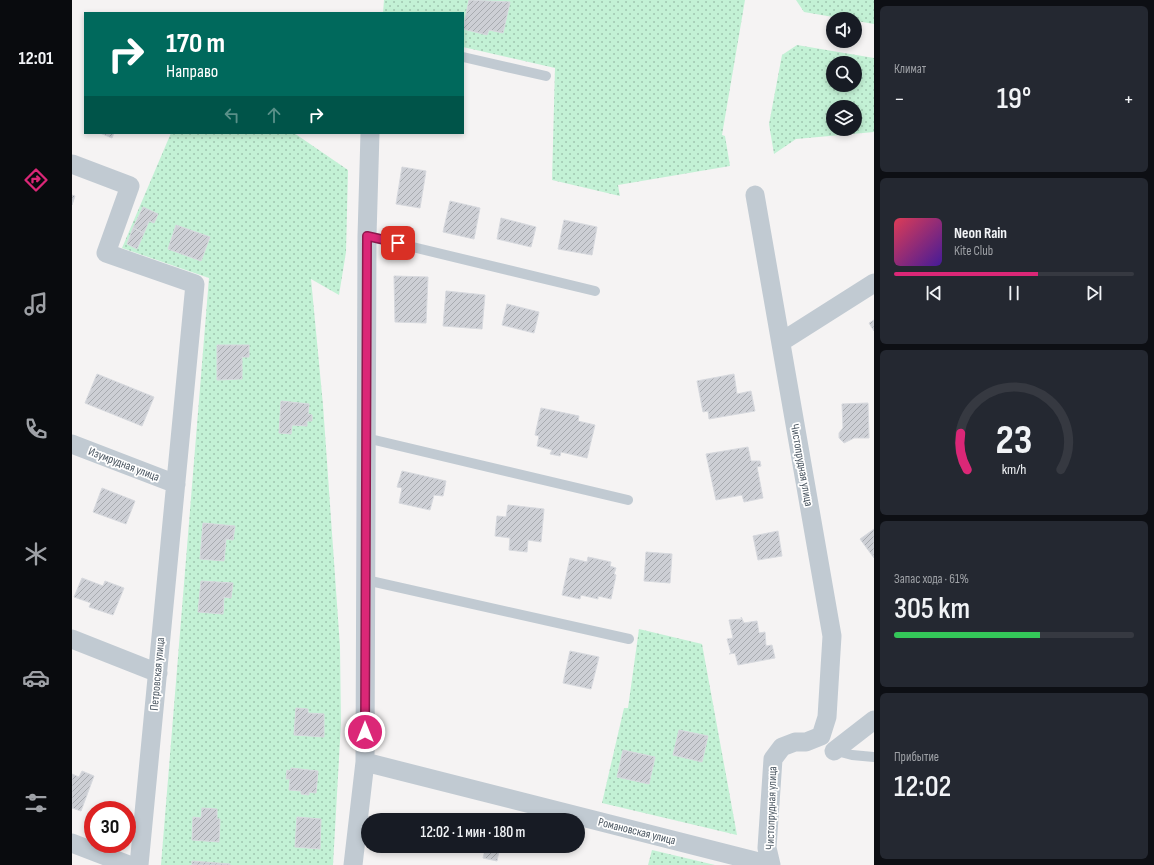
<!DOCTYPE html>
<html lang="ru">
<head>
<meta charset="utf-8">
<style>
	:root { --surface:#171b24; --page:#242831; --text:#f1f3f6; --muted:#9ea1a6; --line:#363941; --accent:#db2777 }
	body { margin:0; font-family:"Sofia Sans Condensed",sans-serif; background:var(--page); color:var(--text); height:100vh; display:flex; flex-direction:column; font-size:15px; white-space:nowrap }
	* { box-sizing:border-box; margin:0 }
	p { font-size:13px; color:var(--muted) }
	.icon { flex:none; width:22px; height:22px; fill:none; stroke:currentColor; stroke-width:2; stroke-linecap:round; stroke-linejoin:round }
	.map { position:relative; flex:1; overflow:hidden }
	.panel { display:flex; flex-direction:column; gap:6px; padding:6px; background:#0d0f14; width:280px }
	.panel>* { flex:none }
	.hud { position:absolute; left:12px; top:12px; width:380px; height:122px; border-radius:0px; box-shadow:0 2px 6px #0003; background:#00695c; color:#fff; overflow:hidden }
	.fabs { position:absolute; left:754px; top:12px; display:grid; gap:8px }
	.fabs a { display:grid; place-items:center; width:36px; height:36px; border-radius:50%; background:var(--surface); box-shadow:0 2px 6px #0003; font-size:20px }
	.speed { position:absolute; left:12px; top:801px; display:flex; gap:8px; font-size:20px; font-weight:700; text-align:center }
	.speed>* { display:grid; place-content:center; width:52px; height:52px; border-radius:50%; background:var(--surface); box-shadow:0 2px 6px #0003; line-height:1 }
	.speed .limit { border:6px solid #d22; background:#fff; color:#111 }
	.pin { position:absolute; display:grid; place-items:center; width:34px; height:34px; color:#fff; margin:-17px; border-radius:8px; box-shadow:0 2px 6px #0006 }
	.me { position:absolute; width:44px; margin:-22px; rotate:0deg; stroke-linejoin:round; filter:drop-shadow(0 0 3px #0008) }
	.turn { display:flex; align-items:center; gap:14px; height:84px; padding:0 16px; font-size:18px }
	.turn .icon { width:52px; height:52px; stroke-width:2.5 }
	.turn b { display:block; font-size:28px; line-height:34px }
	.lanes { display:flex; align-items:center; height:38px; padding:0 16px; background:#0003; justify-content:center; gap:20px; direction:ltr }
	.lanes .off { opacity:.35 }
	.big { font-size:30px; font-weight:600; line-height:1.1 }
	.panel .tile { flex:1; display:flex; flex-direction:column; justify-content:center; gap:6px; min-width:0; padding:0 14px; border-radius:6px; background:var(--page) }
	.panel .dial { align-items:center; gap:0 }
	.dial svg { height:104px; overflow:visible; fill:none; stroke:var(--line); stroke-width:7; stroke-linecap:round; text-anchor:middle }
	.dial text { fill:var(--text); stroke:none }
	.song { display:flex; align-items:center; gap:12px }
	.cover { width:48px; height:48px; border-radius:6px; background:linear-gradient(135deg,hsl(350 70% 55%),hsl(260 70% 35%)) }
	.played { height:4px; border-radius:2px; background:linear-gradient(90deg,var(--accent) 60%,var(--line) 60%) }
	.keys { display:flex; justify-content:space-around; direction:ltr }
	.heat { display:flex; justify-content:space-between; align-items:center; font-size:22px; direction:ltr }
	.charge { height:6px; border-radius:3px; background:linear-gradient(90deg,#34c759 61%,var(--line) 0) }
	.trip { position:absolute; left:289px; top:813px; width:224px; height:40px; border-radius:20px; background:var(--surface); box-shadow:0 2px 6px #0003; font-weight:600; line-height:40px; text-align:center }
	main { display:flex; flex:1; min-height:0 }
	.tab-bar { display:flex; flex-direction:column; width:72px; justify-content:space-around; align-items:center; background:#090b0e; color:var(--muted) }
	.tab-bar .icon { width:28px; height:28px }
	.tab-bar .on { color:var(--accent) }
	.tab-bar b { font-size:18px; color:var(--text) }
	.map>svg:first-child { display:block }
</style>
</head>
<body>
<main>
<nav class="tab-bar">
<b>12:01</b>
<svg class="icon on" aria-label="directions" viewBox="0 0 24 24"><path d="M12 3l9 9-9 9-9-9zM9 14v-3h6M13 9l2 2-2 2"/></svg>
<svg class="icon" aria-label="music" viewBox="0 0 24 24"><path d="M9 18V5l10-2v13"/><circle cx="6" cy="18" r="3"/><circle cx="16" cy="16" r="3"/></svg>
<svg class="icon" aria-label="phone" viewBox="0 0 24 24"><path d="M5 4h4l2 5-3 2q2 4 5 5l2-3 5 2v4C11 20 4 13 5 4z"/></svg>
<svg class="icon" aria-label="climate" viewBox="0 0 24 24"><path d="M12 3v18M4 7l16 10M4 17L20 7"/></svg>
<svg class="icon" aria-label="car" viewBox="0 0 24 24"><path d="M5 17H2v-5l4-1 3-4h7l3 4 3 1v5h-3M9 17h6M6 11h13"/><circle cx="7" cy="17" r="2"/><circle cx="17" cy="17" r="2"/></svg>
<svg class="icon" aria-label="filters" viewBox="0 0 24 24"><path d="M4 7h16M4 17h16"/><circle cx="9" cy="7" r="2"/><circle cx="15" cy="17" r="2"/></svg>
</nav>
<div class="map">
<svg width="802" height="865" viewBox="0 0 802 865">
	<defs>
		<pattern id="park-dots" width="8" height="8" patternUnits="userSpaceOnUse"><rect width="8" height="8" fill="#c3f1d5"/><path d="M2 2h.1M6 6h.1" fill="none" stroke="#a0c6b0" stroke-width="1.8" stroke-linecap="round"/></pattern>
		<pattern id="building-hatch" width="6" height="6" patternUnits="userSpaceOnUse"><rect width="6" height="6" fill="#cdcfd5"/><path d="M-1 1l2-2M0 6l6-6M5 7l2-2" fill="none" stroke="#a8abb0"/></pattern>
	</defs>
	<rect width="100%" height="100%" fill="#f5f3f3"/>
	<path fill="url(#park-dots)" fill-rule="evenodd" d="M312,0H673L650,135L653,136L658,166L546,185L548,196L480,180L483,68L391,47V13H311Z
		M724,0H802V24L732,12Z
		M725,45L802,58V132L724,139L702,154L697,124L710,55ZM761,63H783V85H761ZM761,107H783V129H761Z
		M99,133H222L276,170L274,252L267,295L239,279L251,405L268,647L269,723L261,865H89L137,278L50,248Z
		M567,629L630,644L665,835L530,803L552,708H556Z
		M580,850L643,865H576Z"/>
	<path fill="url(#building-hatch)" stroke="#d7d9de" d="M397,0L438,2L431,33L417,30L415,35L391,29Z
		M28,133H42L40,138Z
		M330,167L354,171L348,208L324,204Z
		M0,195L3,196L0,205Z
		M378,201L408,208L402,239L371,232Z
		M71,207L86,214L82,223L77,221L72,233L61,228Z
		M429,218L464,227L459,247L425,239Z
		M492,220L525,227L520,255L486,249Z
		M104,225L138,237L129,261L96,249Z
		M61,228L72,233L65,249L55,244Z
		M322,276L356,277L354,323L323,322Z
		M374,291L413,295L410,329L371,326Z
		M435,304L467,312L462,333L430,325Z
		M802,320V331L797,323Z
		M145,345H177V357H170V379L145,380Z
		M25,374L82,397L70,426L13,403Z
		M662,374L665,394L679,391L683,411L637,419L636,411L631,412L625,381Z
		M209,401L237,404L236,414L240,415V421H235V426L220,425L219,434L207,433Z
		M796,403L797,438H782L772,443L767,438V433L771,428L770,404Z
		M469,408L507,416L506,421L523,425L515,458L489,452L488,456L478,454L480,450L465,446L467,436L463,435Z
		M676,447L679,461H688L689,466L685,467L691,498L672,502L670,495L644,500L634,454Z
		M330,471L374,481L371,496L362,495L358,510L327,503L330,488L325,487Z
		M30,488L63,501L54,524L21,512Z
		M436,505L472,509L469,542L456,540L455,552L437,550L438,538L423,536L425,516L434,517Z
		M131,523L163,526L161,540L154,539L152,561L128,559Z
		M802,529V558L788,539Z
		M706,531L710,556L686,560L681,536Z
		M574,552L600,554L598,583L572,581Z
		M516,557L539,562L538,566L544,568L542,574L544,575L539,599L526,596V599L509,595L508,599L490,595L498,558L515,562Z
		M10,578L31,586L33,581L52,588L41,615L17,607L19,603L2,597Z
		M129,581L161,583L159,598L152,597L151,614L126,612Z
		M669,617L672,623L685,621L687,633L693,632L694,646L700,645L703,658L666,665L663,653L657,654L659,653L655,639L661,638L657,620L670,619Z
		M498,651L527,657L519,689L491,683Z
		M224,708L236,709V713L252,714V737L222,735Z
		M607,730L636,736L630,762L601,755Z
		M551,750L583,757L577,784L545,777Z
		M219,768L246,771L244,793L237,792V795L229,794V791L217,790L218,779H214L215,770L219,771Z
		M10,771L22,776L9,811L0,808V774L7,777Z
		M130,808L145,809V819H148L147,842L120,840L121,817L129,818Z
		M225,817L249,819L248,849L223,847Z
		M414,846H428L425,861L411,858Z
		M120,861L158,864V865H120Z"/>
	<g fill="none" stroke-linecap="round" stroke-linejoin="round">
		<path stroke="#c1cad2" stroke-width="10" d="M391,57L474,76
			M295,236L523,291
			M294,438L556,500
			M294,580L557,639
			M761,750L780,755L802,757"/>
		<path stroke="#c1cad2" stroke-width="19" d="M0,164L58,186L34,253L123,284L67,865
			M683,195L760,636L755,717L749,736L734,742H723L710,747L701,759L695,848L699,865
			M709,342L802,283
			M0,444L104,484
			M0,639L86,673
			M762,751L802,720
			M293,762L699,865
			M0,843L57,865
			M281,865L293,762L295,236L298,133"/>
	</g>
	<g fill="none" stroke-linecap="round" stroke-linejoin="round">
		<g stroke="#8e194d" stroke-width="10">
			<path id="route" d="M293,732L295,236L326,243"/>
		</g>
		<use href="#route" stroke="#db2777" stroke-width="7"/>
	</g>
	<g text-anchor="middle" stroke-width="3.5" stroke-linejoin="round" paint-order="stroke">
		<g font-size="12" fill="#4a5661" stroke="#fff">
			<text transform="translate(52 464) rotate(21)" y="4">Изумрудная улица</text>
			<text transform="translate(730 465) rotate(80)" y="4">Чистопрудная улица</text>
			<text transform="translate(85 674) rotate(-85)" y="4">Петровская улица</text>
			<text transform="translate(699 808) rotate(-88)" y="4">Чистопрудная улица</text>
			<text transform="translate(565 831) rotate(14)" y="4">Романовская улица</text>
		</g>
	</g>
</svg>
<div class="fabs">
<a><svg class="icon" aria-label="sound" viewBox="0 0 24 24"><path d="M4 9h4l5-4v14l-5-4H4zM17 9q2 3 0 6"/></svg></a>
<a><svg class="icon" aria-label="search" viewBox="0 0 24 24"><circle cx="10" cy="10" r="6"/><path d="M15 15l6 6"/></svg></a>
<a><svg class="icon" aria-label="layers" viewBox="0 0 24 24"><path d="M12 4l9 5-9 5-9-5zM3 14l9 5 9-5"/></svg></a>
</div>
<div class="speed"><div class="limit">30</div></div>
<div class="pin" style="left:326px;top:243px;background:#d93025"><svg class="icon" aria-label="arrive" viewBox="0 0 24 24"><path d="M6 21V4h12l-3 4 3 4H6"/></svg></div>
<svg class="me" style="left:293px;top:732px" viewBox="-20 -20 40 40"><circle r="17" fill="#db2777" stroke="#fff" stroke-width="3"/><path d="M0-11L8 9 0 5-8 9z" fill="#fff"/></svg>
<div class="trip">12:02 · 1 мин · 180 m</div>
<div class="hud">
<div class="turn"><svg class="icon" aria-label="right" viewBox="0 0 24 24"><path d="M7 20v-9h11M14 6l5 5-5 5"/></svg><div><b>170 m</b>Направо</div></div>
<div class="lanes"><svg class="icon off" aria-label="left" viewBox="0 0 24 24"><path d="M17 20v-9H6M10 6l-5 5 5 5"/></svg><svg class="icon off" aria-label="ahead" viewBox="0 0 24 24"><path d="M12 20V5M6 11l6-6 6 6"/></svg><svg class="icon" aria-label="right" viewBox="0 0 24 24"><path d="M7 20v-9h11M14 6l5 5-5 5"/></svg></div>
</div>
</div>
<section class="panel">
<div class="tile"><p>Климат</p>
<div class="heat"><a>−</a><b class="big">19°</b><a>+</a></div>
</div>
<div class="tile">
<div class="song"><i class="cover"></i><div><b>Neon Rain</b><p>Kite Club</p></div></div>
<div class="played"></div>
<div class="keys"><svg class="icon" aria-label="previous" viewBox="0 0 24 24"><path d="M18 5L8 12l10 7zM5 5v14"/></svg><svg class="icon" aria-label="pause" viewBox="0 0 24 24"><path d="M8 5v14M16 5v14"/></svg><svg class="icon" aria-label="next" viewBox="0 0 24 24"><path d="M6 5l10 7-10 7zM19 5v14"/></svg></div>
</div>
<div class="tile dial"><svg viewBox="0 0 100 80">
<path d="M14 69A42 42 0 1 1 86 69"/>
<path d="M14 69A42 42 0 0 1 9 41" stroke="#db2777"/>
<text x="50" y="56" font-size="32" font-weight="700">23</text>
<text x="50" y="72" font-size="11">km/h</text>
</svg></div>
<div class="tile"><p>Запас хода · 61%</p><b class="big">305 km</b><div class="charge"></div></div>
<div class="tile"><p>Прибытие</p><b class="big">12:02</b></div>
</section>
</main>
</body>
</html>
